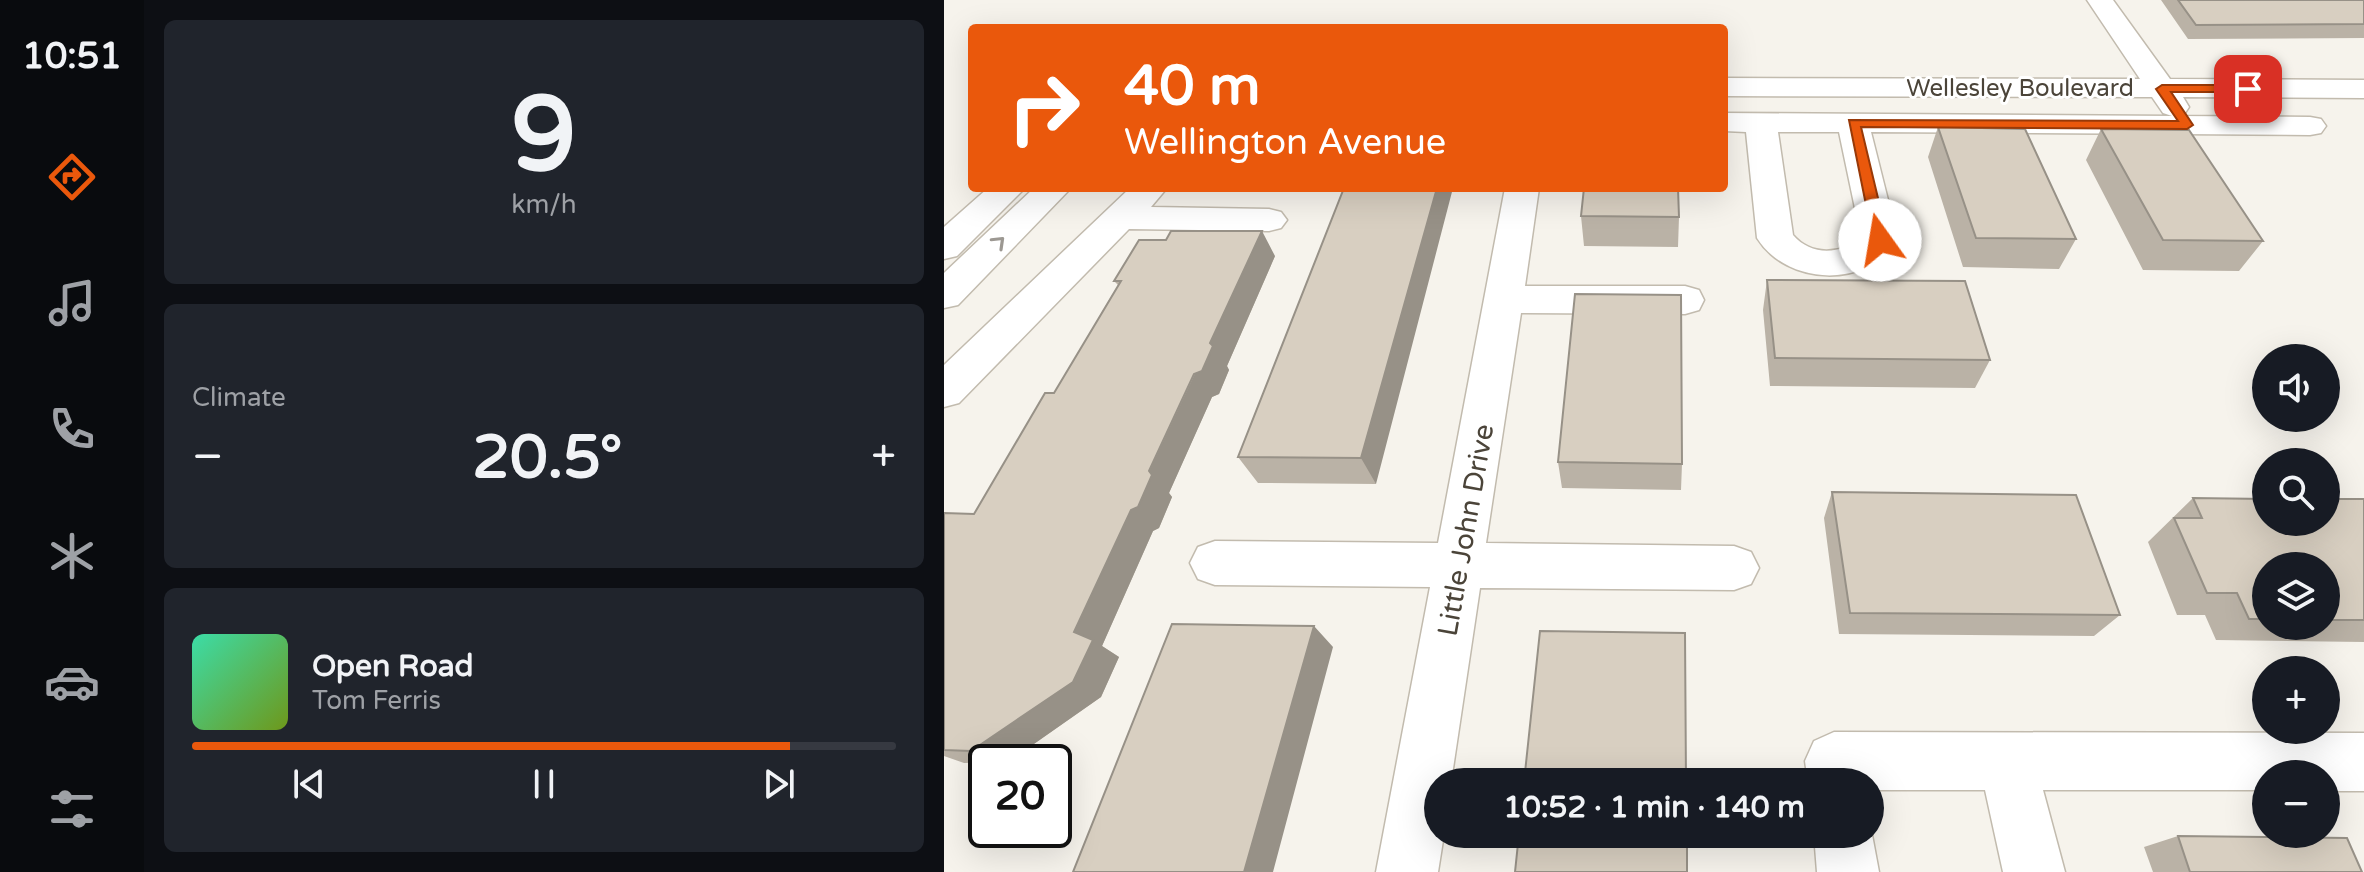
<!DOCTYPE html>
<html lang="en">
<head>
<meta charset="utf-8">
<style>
	:root { --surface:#171b24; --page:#20242c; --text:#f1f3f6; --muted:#9ea1a6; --line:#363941; --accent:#ea580c }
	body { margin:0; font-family:"Varela Round",sans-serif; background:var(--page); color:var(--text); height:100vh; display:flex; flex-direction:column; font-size:30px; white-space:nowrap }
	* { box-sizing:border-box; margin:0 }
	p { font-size:26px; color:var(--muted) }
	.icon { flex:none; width:44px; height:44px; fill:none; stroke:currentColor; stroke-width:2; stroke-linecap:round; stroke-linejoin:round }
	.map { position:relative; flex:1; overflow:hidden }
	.side { display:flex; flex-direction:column; gap:20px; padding:20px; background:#0d0f14; width:800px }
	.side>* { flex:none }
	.top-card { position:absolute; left:24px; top:24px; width:760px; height:168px; border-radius:8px; box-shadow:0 8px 32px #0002; background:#ea580c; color:#fff; overflow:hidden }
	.fabs { position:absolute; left:1308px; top:344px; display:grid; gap:16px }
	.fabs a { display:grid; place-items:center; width:88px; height:88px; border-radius:50%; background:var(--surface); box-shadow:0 8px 32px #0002; font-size:40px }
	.speed { position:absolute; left:24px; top:744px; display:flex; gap:16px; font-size:40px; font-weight:700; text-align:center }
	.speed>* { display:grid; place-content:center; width:104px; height:104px; border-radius:50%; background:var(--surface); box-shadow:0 8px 32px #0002; line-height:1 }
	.speed .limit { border:4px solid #111; border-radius:12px; background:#fff; color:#111 }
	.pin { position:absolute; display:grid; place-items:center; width:68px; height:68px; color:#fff; margin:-34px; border-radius:16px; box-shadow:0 4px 12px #0006 }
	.me { position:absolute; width:88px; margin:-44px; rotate:347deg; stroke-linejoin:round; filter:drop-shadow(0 0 6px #0008) }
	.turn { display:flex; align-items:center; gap:28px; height:168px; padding:0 24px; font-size:36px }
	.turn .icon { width:104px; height:104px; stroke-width:2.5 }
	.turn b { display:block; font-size:56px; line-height:68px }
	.big { font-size:60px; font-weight:700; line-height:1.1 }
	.side .tile { flex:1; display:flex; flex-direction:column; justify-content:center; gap:12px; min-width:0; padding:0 28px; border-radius:12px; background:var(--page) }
	.side .dial { align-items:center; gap:0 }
	.dial b { font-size:104px; line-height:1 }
	.song { display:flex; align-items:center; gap:24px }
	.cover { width:96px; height:96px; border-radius:12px; background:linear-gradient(135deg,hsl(160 70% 55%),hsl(80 70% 35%)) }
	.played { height:8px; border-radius:4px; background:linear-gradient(90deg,var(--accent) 85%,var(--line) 85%) }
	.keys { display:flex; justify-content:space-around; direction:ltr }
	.heat { display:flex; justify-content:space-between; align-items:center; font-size:44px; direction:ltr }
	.trip { position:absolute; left:480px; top:768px; width:460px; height:80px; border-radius:40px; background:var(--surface); box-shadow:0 8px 32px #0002; font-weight:700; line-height:80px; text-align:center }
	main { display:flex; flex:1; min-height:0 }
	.tabs { display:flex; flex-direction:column; width:144px; justify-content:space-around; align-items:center; background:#090b0e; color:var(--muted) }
	.tabs .icon { width:56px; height:56px }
	.tabs .on { color:var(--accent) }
	.tabs b { font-size:36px; color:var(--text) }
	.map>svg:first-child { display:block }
</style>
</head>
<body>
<main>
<nav class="tabs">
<b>10:51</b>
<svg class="icon on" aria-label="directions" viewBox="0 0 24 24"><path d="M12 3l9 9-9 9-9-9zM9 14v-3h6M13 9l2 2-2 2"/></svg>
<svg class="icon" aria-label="music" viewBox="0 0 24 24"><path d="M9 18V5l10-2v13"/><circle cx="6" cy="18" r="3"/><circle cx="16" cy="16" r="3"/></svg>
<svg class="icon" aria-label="phone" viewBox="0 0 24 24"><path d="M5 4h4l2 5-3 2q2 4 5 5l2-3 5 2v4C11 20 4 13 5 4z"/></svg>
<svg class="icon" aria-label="climate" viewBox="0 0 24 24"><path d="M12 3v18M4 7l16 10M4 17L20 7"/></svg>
<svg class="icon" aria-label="car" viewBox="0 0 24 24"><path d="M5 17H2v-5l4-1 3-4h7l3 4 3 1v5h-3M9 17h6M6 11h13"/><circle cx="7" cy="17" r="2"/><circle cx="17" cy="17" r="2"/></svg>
<svg class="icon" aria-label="filters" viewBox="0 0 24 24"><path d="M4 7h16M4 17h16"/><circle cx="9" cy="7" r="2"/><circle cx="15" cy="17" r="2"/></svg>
</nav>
<section class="side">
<div class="tile dial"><b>9</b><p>km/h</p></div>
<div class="tile"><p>Climate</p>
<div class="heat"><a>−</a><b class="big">20.5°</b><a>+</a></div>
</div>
<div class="tile">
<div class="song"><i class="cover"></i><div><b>Open Road</b><p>Tom Ferris</p></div></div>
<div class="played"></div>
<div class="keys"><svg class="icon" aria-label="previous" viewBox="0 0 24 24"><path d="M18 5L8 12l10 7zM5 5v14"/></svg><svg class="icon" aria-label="pause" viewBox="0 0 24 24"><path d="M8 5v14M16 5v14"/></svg><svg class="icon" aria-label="next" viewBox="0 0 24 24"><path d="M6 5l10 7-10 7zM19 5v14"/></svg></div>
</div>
</section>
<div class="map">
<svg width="1420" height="872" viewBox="0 0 1420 872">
	<rect width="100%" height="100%" fill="#f6f3ec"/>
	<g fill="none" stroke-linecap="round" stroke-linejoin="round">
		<g stroke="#c2bbae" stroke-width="3">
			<path id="minor" d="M1143,0H1169L1226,79L1420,80V98L1239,97L1245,107L1241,113L1232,116L1366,117L1377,119L1382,126L1377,133L1366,135L927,132L954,240C923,289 843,286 813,238L802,132L780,131V113L1228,116L1219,113L1208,97L780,96V78L1196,79ZM834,132H895L917,237C897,255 867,256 849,235Z
				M44,188H81L13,256L0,259V227Z
				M90,188H127L14,305L0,308V273Z
				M186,188H223L207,207L325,209L337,212L343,220L337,228L325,231L185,229L15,403L0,407V365Z
				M561,188H595L581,286H741L755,290L760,300L755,310L741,314L577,313L542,543L790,546L807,552L815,568L807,584L790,590L536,588L507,782H494V834H500L494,872H432L486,587L271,585L254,579L246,563L254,547L271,541L494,543Z
				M890,732L1420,733V791H1382V774H1322V790H1099L1121,872H1059L1041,790H926V782H864L861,761L870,741Z
				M926,824L935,872H873L870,834H926Z"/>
		</g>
		<use href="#minor" fill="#fff" fill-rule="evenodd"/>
	</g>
	<path fill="#bab2a6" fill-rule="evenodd" d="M1217,0H1420V38L1244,39Z
		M994,127L1132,239L1115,269L1019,267L984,157Z
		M1157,129L1319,241L1295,271L1199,270L1142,160Z
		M400,188L432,484L314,483L294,457Z
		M637,216L735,217L734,247L640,246Z
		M331,256L283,366L285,370L275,394L268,397L225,493L228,497L215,528L209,531L158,646L175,657L157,697L64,762L20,763L0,756V513L30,514L110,393L174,285L170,281Z
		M823,280L1046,360L1031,388L826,386L819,310Z
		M614,462L738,464L737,490L618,488Z
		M888,492L1176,615L1150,636L895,634L880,518Z
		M1249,498L1420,499V642L1272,640L1261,615H1233L1204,542ZM1322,566H1382V626H1322Z
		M1234,836L1418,872H1209L1200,847Z"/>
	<path fill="#979187" d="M493,188H509L432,484L417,458Z
		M318,231L331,256L283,366L285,370L275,394L268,397L225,493L228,497L215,528L209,531L158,646L175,657L157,697L64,762H57L27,751L130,632Z
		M370,626L389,647L329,872H300Z"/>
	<path fill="#d8cfc1" stroke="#979187" stroke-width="2" d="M1234,0H1420V24L1252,25Z
		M994,127L1081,129L1132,239L1032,238Z
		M1157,129L1245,130L1319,241L1219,240Z
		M400,188H493L417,458L294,457Z
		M640,188H734L735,217L637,216Z
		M227,231H318L266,343L269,346L258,371L250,374L205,471L208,475L194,507L187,510L130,632L149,640L129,682L27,751L0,750V513L30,514L101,393H110L177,281H170L195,240H222Z
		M823,280L1021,281L1046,360L831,358Z
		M631,294L737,295L738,464L614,462Z
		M888,492L1132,495L1176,615L906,613Z
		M1249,498L1322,499V522H1382V499H1420V620H1382V566H1322V619H1305L1293,593H1263L1230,518H1258Z
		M228,624L370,626L300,872H129Z
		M596,631L741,633L742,782H580Z
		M575,834H743V872H571Z
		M1234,836L1403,838L1418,872H1246Z"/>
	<defs><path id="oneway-chevron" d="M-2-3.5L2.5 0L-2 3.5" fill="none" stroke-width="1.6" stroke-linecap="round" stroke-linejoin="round" transform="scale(2)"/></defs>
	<use stroke="#9c9892" href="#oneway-chevron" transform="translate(55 242) rotate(-44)"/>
	<path fill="#ea580c" stroke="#983908" stroke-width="2" d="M1218,85H1304L1310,89L1304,92H1227L1249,125L1243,129L917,127L944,240L936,245L929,240L905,120L1234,121L1212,89Z"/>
	<g text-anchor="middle" stroke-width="6" stroke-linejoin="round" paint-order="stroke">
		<g font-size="24" fill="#4b4439" stroke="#fff">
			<text x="1076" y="96">Wellesley Boulevard</text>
		</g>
		<g font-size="28" fill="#4b4439" stroke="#fff">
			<text transform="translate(521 530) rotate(-80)" y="10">Little John Drive</text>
		</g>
	</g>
</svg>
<div class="fabs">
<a><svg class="icon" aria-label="sound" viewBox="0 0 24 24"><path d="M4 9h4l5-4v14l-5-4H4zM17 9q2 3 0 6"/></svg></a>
<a><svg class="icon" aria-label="search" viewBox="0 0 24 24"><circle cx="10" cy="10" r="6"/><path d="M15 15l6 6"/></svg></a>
<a><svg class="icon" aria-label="layers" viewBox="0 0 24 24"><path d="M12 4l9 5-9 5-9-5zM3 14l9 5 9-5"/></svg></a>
<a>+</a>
<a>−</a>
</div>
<div class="speed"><div class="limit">20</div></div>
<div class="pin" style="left:1304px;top:89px;background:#d93025"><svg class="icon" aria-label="arrive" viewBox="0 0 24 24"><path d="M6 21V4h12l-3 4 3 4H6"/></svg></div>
<svg class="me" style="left:936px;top:240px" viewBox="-20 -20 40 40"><circle r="19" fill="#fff"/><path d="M0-13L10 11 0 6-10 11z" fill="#ea580c"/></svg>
<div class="trip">10:52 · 1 min · 140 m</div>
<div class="top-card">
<div class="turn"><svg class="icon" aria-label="right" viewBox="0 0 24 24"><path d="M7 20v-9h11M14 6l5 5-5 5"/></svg><div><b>40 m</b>Wellington Avenue</div></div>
</div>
</div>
</main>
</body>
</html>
